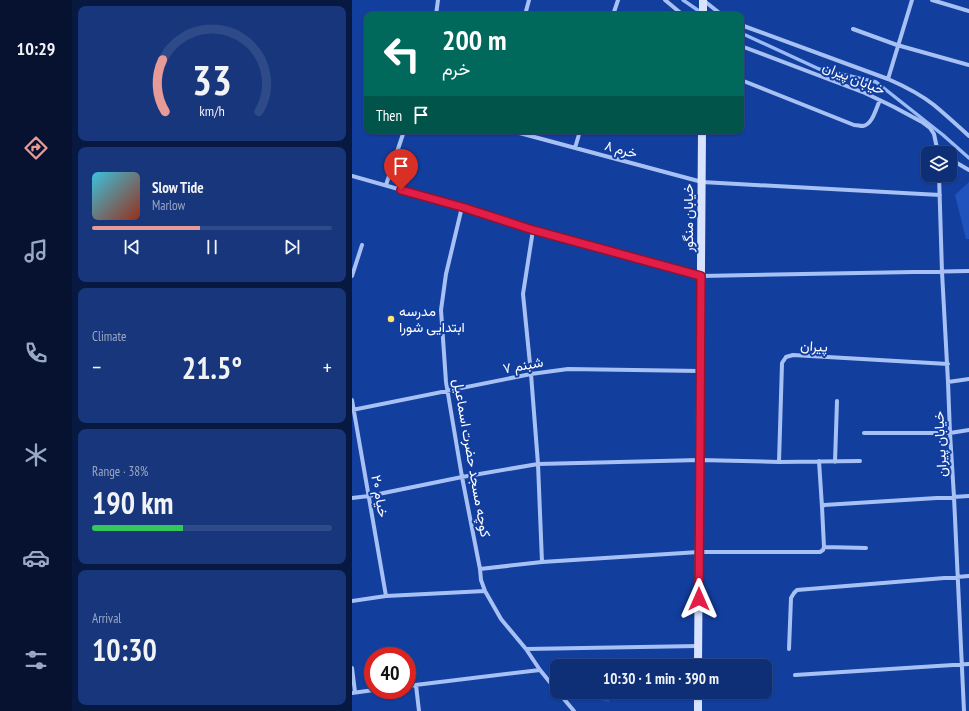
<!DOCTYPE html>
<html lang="en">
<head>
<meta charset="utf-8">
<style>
	:root { --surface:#0e2e76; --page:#17367b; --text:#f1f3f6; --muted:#9ba8c5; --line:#2e4a88; --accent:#e69b98 }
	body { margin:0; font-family:"PT Sans Narrow",Vazirmatn,sans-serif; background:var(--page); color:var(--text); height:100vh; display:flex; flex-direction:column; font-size:15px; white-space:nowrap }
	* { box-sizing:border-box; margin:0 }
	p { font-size:13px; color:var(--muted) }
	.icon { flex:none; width:22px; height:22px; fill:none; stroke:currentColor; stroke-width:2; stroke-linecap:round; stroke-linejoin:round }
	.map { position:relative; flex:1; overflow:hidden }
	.side { display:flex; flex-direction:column; gap:6px; padding:6px; background:#081941; width:280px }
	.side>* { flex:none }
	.top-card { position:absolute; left:12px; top:12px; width:380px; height:122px; border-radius:8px; box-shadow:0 1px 3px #0004,0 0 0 1px var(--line); background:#00695c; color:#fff; overflow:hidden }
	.buttons { position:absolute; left:569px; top:146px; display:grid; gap:8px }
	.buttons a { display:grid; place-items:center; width:36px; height:36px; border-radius:8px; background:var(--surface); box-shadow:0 1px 3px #0004,0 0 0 1px var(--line); font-size:20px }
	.speed { position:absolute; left:12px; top:647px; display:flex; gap:8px; font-size:20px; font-weight:700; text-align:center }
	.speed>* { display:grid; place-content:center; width:52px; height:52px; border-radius:50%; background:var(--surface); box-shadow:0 1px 3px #0004,0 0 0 1px var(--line); line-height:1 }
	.speed .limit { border:6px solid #d22; background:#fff; color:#111 }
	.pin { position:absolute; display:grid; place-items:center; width:34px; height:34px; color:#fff; margin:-41px -17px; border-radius:50% 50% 50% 0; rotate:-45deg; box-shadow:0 0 4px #0007 }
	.pin .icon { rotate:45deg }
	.me { position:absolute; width:44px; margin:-22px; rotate:0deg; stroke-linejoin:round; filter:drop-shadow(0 0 3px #0008) }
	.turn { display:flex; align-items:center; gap:14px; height:84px; padding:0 12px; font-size:18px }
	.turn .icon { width:52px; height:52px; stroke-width:2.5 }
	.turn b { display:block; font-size:28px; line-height:34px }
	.then { display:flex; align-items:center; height:38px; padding:0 12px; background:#0003; gap:8px; font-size:15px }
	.big { font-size:30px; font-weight:700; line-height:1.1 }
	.side .card { flex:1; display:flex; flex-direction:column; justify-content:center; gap:6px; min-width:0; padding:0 14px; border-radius:8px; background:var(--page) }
	.side .dial { align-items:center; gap:0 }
	.dial svg { height:104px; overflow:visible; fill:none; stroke:var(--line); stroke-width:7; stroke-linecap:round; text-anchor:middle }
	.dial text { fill:var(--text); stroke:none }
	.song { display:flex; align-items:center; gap:12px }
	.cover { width:48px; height:48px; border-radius:6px; background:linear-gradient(135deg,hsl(190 70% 55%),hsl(10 70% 35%)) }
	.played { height:4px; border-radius:2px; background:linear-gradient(90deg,var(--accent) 45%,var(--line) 45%) }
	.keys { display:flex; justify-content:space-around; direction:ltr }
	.heat { display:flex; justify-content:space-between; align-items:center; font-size:22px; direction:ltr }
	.charge { height:6px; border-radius:3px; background:linear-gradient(90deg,#34c759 38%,var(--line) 0) }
	.trip { position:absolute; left:198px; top:659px; width:222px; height:40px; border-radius:8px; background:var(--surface); box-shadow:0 1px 3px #0004,0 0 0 1px var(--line); font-weight:700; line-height:40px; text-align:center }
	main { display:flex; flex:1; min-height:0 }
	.tabs { display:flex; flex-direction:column; width:72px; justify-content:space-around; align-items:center; background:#06122f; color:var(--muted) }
	.tabs .icon { width:28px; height:28px }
	.tabs .selected { color:var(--accent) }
	.tabs b { font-size:18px; color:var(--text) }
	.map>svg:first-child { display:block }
</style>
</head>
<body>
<main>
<nav class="tabs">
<b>10:29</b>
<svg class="icon selected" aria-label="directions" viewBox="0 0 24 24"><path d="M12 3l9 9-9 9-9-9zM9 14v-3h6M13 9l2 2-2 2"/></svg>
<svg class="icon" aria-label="music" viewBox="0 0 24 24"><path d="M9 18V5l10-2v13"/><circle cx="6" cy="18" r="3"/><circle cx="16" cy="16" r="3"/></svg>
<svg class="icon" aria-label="phone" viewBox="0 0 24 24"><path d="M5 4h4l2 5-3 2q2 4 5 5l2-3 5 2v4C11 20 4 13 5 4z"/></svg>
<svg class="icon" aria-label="climate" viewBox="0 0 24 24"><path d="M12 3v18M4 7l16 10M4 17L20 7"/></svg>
<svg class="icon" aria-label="car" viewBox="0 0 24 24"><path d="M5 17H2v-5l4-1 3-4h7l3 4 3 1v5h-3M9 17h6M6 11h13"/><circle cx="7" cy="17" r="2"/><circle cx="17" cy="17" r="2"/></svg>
<svg class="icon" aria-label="filters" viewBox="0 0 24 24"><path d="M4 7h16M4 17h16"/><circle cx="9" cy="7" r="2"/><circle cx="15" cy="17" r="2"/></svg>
</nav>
<section class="side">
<div class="card dial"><svg viewBox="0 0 100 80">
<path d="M14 69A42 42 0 1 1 86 69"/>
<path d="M14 69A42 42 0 0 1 12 29" stroke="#e69b98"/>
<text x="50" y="56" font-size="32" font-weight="700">33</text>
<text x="50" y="72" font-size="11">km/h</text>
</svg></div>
<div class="card">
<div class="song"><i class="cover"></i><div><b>Slow Tide</b><p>Marlow</p></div></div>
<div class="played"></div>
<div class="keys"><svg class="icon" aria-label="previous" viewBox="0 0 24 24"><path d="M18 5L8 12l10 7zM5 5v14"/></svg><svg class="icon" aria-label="pause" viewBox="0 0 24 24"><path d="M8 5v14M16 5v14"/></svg><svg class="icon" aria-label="next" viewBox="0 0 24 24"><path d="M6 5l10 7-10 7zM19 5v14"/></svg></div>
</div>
<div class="card"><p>Climate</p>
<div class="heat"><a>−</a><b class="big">21.5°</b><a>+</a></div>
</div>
<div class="card"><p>Range · 38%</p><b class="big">190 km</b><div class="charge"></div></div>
<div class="card"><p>Arrival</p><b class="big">10:30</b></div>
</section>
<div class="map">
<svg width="617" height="711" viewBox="0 0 617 711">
	<rect width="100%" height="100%" fill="#123e9e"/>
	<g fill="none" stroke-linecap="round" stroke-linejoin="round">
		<path stroke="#9abaf8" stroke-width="3.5" d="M331,0L350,13
			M389,33L467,69L524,82L591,135L617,158"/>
	</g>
	<path fill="#2053bd" d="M617,182V239H614L603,195Z
		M232,692H260L257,702L231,696Z"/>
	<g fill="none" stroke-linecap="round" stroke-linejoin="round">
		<path stroke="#a8c1f4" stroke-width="4" d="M313,0L331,15
			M351,0L370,15
			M580,0L617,11
			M84,15L86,0
			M173,15L177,0
			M261,15L266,0
			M389,25L536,79C552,86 568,94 582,105C594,115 605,125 617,136
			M501,29L545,45L617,65
			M389,46L513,93L542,107L570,122L578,128L582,134L586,153
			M536,79L560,0
			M389,80L502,125C505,125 508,126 511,126C521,124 524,108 528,100
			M160,131L350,182L588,195
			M223,148L228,131
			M598,159L617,170
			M587,175L590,272L596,382L598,433L602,497L612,711
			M0,176L110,207L181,230L349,276L617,271
			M34,185L52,131
			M110,207L94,274L89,310L94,382L110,477L128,569L129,580L133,591L149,619L174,649L188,670L205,691
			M181,230L171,294L179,374L186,464L190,562
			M0,276L10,245
			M596,382L617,379
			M0,400L34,596
			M0,410L179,374L216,369L348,371
			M512,433H598L617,430
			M467,461L470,507
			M427,462L430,363L434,357L441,355L596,364
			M483,462L485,401
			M0,498L17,496L110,477L186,464L348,460L427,462L508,461
			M472,547L514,548
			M128,569L190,562L347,552H468L471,550L472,547L470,507L472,505L617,496
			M0,601L34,596L133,591
			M174,649L346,646
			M437,649L439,598L442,593L445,590L617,576
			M0,668L3,692
			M443,675L617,664
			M64,685L67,711
			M55,686L188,670
			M206,692L222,711
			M0,693L22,690"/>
		<path stroke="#d8e4fd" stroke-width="8" d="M351,0V15
			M346,666L350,131
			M346,711V692"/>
	</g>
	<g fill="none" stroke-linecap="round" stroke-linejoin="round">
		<g stroke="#92132f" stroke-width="10">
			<path id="route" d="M49,190L110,207L181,230L349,276L347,599"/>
		</g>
		<use href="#route" stroke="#e11d48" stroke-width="7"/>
	</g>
	<circle fill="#ffe66b" stroke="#123e9e" stroke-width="1.5" cx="39" cy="319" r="4"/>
	<g text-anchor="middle" stroke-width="4" stroke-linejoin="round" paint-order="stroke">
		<g font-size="14" fill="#fff" stroke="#123e9e">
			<text transform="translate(502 78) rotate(22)" y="5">خیابان پیران</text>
			<text transform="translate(269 149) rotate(15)" y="5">خرم ۸</text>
			<text transform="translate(336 218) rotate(-90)" y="5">خیابان منگور</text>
			<text transform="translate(462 346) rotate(3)" y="5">پیران</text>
			<text transform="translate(171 365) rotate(-10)" y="5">شبنم ۷</text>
			<text transform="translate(588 444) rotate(-93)" y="5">خیابان پیران</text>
			<text transform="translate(120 458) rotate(80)" y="5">کوچه مسجد حضرت اسماعیل</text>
			<text transform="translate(28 496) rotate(80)" y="5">خیام ۲۰</text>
		</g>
		<g font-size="14" fill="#fff" stroke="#123e9e" text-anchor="start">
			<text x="47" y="316">مدرسه<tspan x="47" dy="16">ابتدایی شورا</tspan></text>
		</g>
	</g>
</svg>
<div class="buttons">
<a><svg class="icon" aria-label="layers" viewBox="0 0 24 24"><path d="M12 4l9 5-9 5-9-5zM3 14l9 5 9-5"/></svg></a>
</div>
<div class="speed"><div class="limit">40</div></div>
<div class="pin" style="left:49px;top:190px;background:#d93025"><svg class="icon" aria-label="arrive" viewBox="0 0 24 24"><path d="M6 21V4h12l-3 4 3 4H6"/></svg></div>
<svg class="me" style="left:347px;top:599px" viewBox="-20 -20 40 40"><path d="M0-17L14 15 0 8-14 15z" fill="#e11d48" stroke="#fff" stroke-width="4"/></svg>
<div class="trip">10:30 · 1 min · 390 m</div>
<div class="top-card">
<div class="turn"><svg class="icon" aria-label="left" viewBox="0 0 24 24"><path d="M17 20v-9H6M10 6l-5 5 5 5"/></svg><div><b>200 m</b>خرم</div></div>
<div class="then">Then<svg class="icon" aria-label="arrive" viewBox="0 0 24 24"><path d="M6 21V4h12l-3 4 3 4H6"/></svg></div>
</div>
</div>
</main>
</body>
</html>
